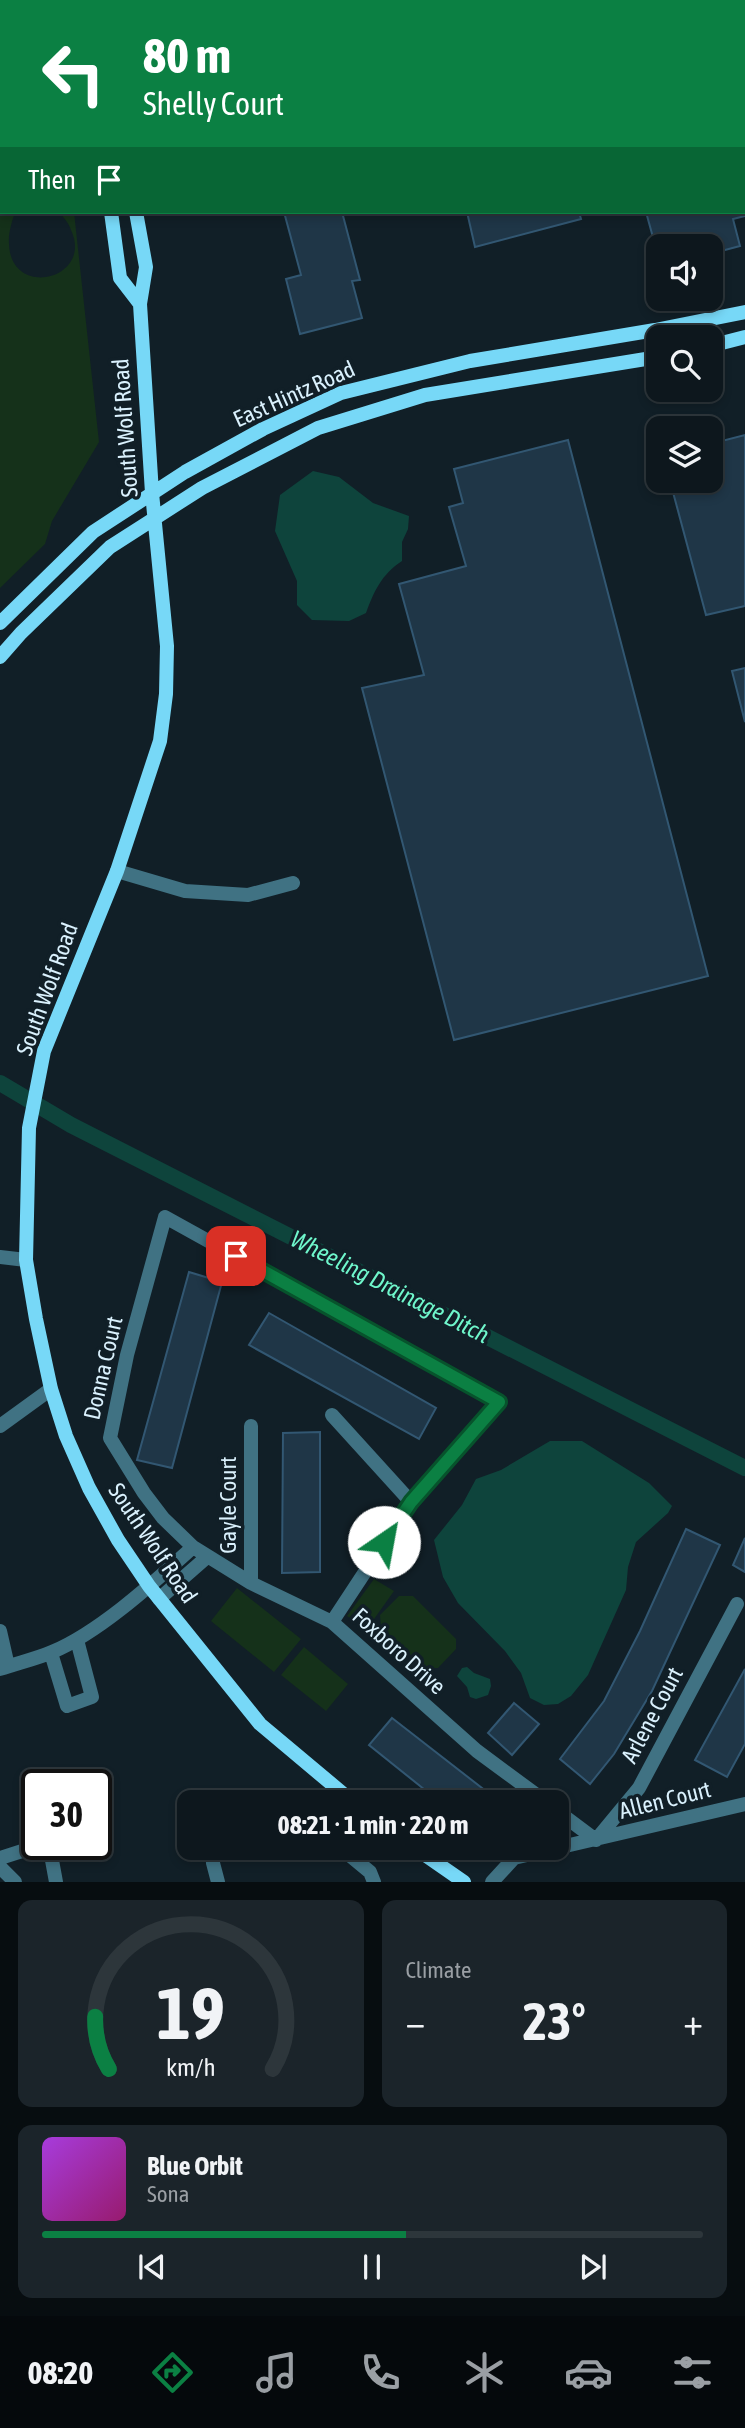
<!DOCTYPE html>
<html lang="en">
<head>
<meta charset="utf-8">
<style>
	:root { --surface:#0d171d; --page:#1b242a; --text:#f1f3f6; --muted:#9a9fa4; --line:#2d363b; --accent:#0b8043 }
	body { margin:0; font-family:"Asap Condensed",sans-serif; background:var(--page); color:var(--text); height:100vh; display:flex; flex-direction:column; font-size:26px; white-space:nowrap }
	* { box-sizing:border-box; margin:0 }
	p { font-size:23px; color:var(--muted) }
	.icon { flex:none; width:38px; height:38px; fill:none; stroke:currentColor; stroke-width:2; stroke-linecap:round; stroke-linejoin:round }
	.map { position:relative; height:1882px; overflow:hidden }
	.drawer { display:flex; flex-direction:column; gap:18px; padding:18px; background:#070d10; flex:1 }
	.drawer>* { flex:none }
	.hud { position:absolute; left:0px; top:0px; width:746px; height:214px; box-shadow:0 4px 10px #0003,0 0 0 2px var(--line); background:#0b8043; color:#fff; overflow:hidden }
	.tools { position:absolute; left:646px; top:234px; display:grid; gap:14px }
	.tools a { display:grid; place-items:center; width:77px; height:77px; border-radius:14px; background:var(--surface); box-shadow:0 4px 10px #0003,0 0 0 2px var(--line); font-size:35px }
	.speed { position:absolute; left:21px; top:1769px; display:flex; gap:14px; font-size:35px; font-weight:700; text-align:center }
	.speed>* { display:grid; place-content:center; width:91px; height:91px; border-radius:50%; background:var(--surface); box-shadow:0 4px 10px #0003,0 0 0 2px var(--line); line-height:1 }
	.speed .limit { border:4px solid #111; border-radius:10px; background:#fff; color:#111 }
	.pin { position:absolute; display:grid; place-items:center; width:60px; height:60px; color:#fff; margin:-30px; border-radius:14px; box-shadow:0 4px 10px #0006 }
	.me { position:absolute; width:77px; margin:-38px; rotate:33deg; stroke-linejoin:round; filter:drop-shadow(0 0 5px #0008) }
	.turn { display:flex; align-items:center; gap:24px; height:147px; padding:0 28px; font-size:32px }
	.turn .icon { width:91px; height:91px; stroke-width:2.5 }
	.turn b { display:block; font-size:49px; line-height:60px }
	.then { display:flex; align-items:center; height:66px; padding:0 28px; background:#0003; gap:14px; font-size:26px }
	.big { font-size:52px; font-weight:700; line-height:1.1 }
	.drawer .tile { flex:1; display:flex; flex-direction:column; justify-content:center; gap:10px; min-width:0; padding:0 24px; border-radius:14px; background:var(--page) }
	.drawer .dial { align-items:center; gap:0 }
	.dial svg { height:182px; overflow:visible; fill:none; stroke:var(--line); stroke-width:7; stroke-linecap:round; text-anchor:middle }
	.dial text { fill:var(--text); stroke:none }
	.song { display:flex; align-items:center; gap:21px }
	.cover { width:84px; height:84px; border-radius:10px; background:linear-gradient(135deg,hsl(280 70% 55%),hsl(320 70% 35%)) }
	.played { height:7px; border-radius:4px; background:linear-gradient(90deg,var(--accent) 55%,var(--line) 55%) }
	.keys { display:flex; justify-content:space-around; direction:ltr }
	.heat { display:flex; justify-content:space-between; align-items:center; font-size:38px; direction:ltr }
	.drawer .tiles { flex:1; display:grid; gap:18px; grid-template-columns:1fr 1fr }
	.tile:last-child { grid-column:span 2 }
	.trip { position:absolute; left:177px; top:1790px; width:392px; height:70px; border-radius:14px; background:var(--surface); box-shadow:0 4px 10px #0003,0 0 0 2px var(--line); font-weight:700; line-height:70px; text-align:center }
	.dock { display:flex; height:112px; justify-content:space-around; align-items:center; background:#05090c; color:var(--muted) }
	.dock .icon { width:49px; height:49px }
	.dock .current { color:var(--accent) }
	.dock b { font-size:32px; color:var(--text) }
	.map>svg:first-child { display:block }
</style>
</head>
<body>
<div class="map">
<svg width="745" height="1882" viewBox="0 0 745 1882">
	<rect width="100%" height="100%" fill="#111f27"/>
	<path fill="#15311a" d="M0,168L2,212H15C12,222 8,233 9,244C11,300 94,279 71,230C69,223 63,217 59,212H74L99,442L52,521L45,544L0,588Z
		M374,1579L394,1591L367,1629L347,1616Z
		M237,1588L301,1639L274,1672L211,1621Z
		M399,1596H413L456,1639V1649L438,1668H425L381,1628L380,1615Z
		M304,1647L348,1684L326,1711L281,1675Z"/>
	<path fill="#0e443c" d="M313,471L339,477L373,503L409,516L408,529L402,542V561C382,574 374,591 366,613L349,621L312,620L297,605V581L275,531L280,495Z
		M550,1441H582L649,1483L672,1506L668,1513L636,1542L628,1567L626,1590L588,1675L571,1696L558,1704L544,1705L530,1698L521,1673L505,1651L458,1603L443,1577L434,1540L462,1505L476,1479L501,1470Z
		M467,1667L474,1673L490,1679L491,1686L488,1695L476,1699L470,1697L467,1687L457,1676L462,1668Z"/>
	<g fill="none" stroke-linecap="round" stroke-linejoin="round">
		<path stroke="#0e443c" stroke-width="16" d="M0,1083L71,1125L745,1468"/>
	</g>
	<path fill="#1f3647" stroke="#325772" stroke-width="2" d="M574,0H745V216L733,219L740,246L710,254V247H676L673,236L654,241L646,212H744V2H574Z
		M284,212H342L360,280L352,281L362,318L300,334L286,279L301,275Z
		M467,212H579L581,219L475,247Z
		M745,435V606L706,615L670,481H710V444Z
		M568,440L708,976L454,1040L362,688L424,675L399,584L466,566L449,507L463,503L454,469Z
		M745,668V722L732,671Z
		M189,1272L222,1282L172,1468L137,1460Z
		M269,1313L436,1408L419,1439L249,1345Z
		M320,1432V1572L282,1573L283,1433Z
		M686,1529L720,1545L652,1691L614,1754L590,1784L560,1759L604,1701L640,1631Z
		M745,1538V1572L733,1565Z
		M745,1669V1744L727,1777L695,1760Z
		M514,1703L539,1724L512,1755L488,1733Z
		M392,1718L500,1802H440L369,1745Z"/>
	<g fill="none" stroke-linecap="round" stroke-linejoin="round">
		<path stroke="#407283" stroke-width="14" d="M240,2L247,0
			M117,871L185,891L248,895L293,883
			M0,1257L26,1260
			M332,1415L411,1502
			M0,1426L51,1389
			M251,1426V1583
			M159,1599L207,1557
			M332,1622L411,1502L499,1402L165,1217L127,1355L110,1438L144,1493L163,1518L193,1547L251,1583L332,1622L477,1751L546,1802
			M0,1631L8,1666
			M51,1653L67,1706L92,1697L77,1640
			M0,1669C17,1663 36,1659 52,1652C100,1632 154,1582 193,1547
			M556,1810L596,1840
			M596,1840L639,1788L737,1604
			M49,1844L56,1882
			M212,1848L213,1863L218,1882
			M341,1848L370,1872L374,1882
			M0,1858L44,1844
			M0,1867L15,1882
			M492,1882L514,1858L745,1804"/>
		<path stroke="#77d8f7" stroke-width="14" d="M69,0V2
			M93,0V2
			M111,212L120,278L140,304
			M136,212L146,267L140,304L152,493L167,646L166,694L160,741L117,871L44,1051L29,1128L26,1260L36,1319L51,1389L66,1436L89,1488L118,1540L149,1586L260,1724L353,1802
			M710,346L745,337
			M0,623L93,532L185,472L263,429L341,393L470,361L655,330L745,312
			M0,657L21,633L110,547L202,488L318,428L425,395L658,357
			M415,1848L464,1882"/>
	</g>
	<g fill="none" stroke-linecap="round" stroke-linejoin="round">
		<g stroke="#07532c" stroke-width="18">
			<path id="route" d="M236,1256L499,1402L411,1502L384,1542"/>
		</g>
		<use href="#route" stroke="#0b8043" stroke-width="12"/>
	</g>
	<g text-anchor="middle" stroke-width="7" stroke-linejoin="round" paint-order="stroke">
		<g font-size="23" fill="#daf1fd" stroke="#111f27">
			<text transform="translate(294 394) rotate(-24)" y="8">East Hintz Road</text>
			<text transform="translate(125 428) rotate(-94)" y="8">South Wolf Road</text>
			<text transform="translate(47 989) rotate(-70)" y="8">South Wolf Road</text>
			<text transform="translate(103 1368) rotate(-77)" y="8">Donna Court</text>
			<text transform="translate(228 1505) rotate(-90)" y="8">Gayle Court</text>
			<text transform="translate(153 1543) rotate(56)" y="8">South Wolf Road</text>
			<text transform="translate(399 1651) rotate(42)" y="8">Foxboro Drive</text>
			<text transform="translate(652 1715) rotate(-62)" y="8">Arlene Court</text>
			<text transform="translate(665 1800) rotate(-14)" y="8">Allen Court</text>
		</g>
		<g font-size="24" font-style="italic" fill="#6ff6cb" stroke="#111f27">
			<text transform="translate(390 1287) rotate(27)" y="8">Wheeling Drainage Ditch</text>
		</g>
	</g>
</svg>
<div class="tools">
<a><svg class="icon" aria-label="sound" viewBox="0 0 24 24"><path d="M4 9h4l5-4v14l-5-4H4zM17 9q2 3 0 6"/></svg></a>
<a><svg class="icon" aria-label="search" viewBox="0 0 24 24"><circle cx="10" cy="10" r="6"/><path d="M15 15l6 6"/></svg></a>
<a><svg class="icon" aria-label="layers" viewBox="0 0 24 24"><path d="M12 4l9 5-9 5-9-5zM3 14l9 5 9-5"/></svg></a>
</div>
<div class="speed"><div class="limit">30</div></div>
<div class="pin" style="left:236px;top:1256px;background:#d93025"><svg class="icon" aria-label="arrive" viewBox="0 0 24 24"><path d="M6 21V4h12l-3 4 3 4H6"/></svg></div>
<svg class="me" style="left:384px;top:1542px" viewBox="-20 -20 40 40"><circle r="19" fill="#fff"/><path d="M0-13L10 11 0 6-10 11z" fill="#0b8043"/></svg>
<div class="trip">08:21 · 1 min · 220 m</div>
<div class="hud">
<div class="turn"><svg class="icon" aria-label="left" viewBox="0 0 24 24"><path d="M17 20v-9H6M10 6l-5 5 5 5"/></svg><div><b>80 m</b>Shelly Court</div></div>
<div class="then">Then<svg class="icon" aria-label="arrive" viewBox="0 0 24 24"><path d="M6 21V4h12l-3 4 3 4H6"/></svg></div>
</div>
</div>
<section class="drawer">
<div class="tiles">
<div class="tile dial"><svg viewBox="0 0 100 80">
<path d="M14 69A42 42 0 1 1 86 69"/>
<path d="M14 69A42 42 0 0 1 8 46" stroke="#0b8043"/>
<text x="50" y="56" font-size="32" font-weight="700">19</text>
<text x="50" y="72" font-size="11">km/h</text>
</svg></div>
<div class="tile"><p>Climate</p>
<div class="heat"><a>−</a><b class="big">23°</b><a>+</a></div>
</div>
<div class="tile">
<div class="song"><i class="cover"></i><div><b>Blue Orbit</b><p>Sona</p></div></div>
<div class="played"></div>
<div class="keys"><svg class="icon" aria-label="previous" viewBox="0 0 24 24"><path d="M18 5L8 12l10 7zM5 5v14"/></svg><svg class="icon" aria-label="pause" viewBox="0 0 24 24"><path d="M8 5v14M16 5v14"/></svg><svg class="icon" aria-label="next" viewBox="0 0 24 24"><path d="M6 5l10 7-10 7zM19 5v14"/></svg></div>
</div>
</div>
</section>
<nav class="dock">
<b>08:20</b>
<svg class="icon current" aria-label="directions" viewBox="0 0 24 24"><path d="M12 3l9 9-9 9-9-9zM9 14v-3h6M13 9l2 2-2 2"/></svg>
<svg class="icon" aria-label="music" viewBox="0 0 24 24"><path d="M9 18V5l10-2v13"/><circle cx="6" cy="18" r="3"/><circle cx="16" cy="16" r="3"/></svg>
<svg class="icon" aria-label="phone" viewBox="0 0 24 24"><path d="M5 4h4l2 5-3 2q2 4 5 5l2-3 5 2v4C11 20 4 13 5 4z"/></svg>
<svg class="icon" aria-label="climate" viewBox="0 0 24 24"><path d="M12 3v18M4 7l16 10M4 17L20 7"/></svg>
<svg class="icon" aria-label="car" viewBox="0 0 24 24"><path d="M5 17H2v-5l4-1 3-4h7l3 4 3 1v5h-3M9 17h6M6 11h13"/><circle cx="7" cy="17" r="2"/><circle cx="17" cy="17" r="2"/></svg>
<svg class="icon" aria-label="filters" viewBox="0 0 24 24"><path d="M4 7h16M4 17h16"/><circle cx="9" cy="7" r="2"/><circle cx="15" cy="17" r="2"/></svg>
</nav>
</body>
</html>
